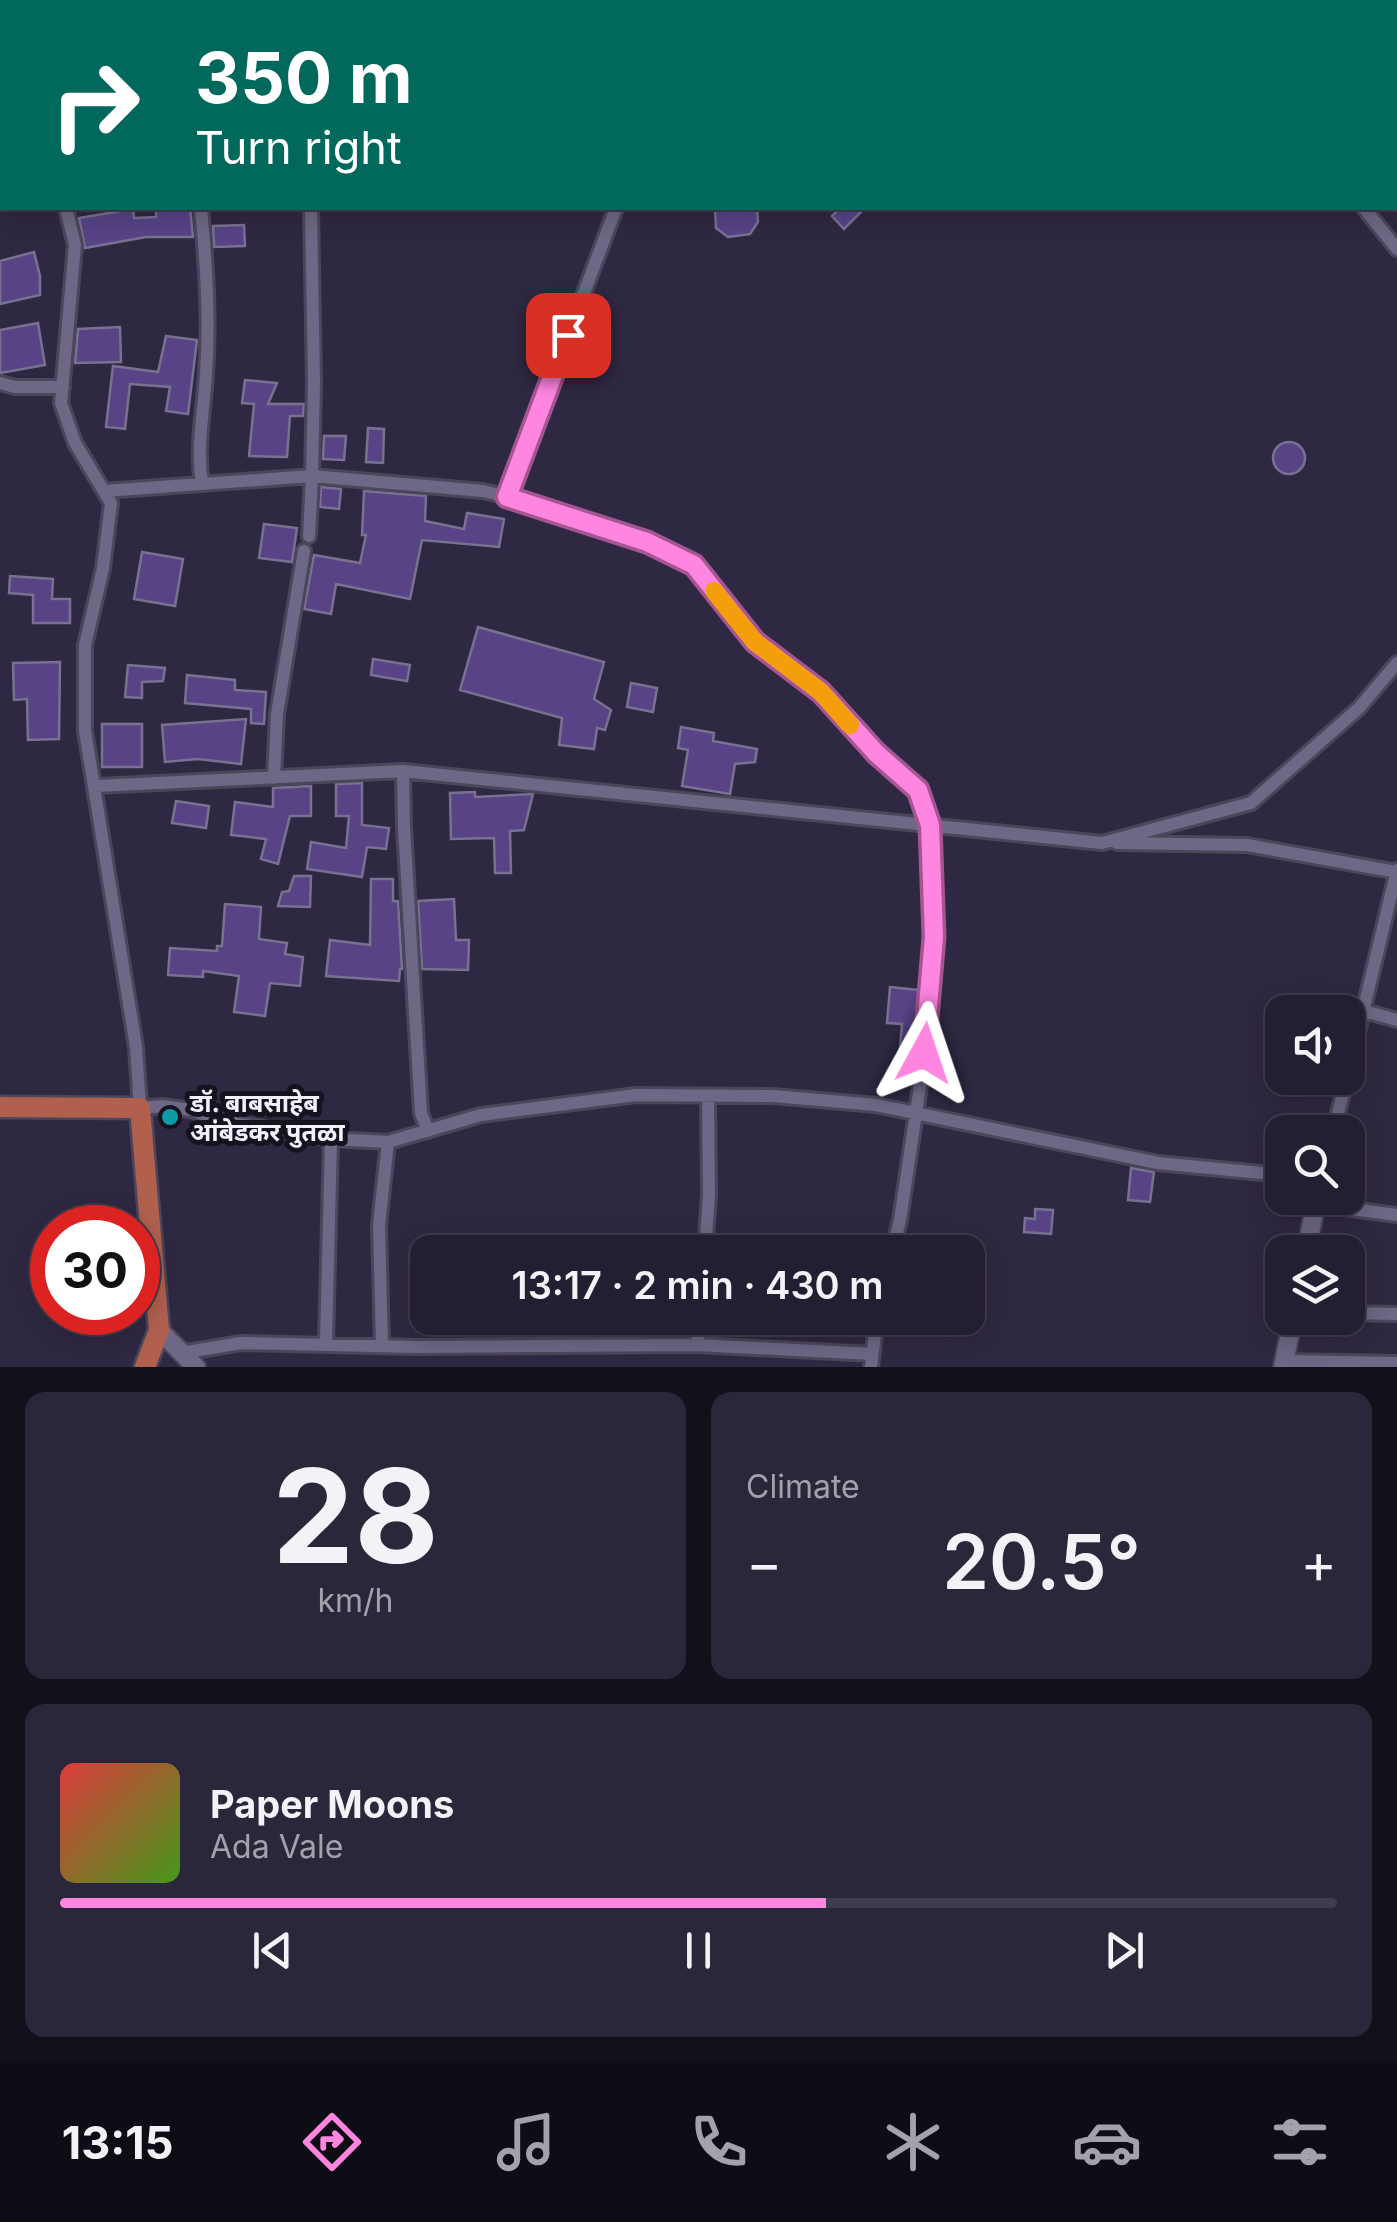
<!DOCTYPE html>
<html lang="en">
<head>
<meta charset="utf-8">
<style>
	:root { --surface:#231e32; --page:#2b273a; --text:#f1f3f6; --muted:#a3a2ac; --line:#403c4d; --accent:#fe85e0 }
	body { margin:0; font-family:Inter,"Noto Sans Devanagari",sans-serif; background:var(--page); color:var(--text); height:100vh; display:flex; flex-direction:column; font-size:38px; white-space:nowrap }
	* { box-sizing:border-box; margin:0 }
	p { font-size:32px; color:var(--muted) }
	.icon { flex:none; width:55px; height:55px; fill:none; stroke:currentColor; stroke-width:2; stroke-linecap:round; stroke-linejoin:round }
	.map { position:relative; height:1367px; overflow:hidden }
	.details { display:flex; flex-direction:column; gap:25px; padding:25px; background:#13101c; flex:1 }
	.details>* { flex:none }
	.top-card { position:absolute; left:0px; top:0px; width:1398px; height:210px; box-shadow:0 5px 25px #0003,0 0 0 2px var(--line); background:#00695c; color:#fff; overflow:hidden }
	.buttons { position:absolute; left:1265px; top:995px; display:grid; gap:20px }
	.buttons a { display:grid; place-items:center; width:100px; height:100px; border-radius:20px; background:var(--surface); box-shadow:0 5px 25px #0003,0 0 0 2px var(--line); font-size:50px }
	.speed { position:absolute; left:30px; top:1205px; display:flex; gap:20px; font-size:50px; font-weight:700; text-align:center }
	.speed>* { display:grid; place-content:center; width:130px; height:130px; border-radius:50%; background:var(--surface); box-shadow:0 5px 25px #0003,0 0 0 2px var(--line); line-height:1 }
	.speed .limit { border:15px solid #d22; background:#fff; color:#111 }
	.pin { position:absolute; display:grid; place-items:center; width:85px; height:85px; color:#fff; margin:-42px; border-radius:20px; box-shadow:0 5px 15px #0006 }
	.me { position:absolute; width:110px; margin:-55px; rotate:5deg; stroke-linejoin:round; filter:drop-shadow(0 0 8px #0008) }
	.turn { display:flex; align-items:center; gap:35px; height:210px; padding:0 30px; font-size:45px }
	.turn .icon { width:130px; height:130px; stroke-width:2.5 }
	.turn b { display:block; font-size:70px; line-height:85px }
	.big { font-size:75px; font-weight:600; line-height:1.1 }
	.details .tile { flex:1; display:flex; flex-direction:column; justify-content:center; gap:15px; min-width:0; padding:0 35px; border-radius:20px; background:var(--page) }
	.details .dial { align-items:center; gap:0 }
	.dial b { font-size:130px; line-height:1 }
	.song { display:flex; align-items:center; gap:30px }
	.cover { width:120px; height:120px; border-radius:15px; background:linear-gradient(135deg,hsl(0 70% 55%),hsl(100 70% 35%)) }
	.played { height:10px; border-radius:5px; background:linear-gradient(90deg,var(--accent) 60%,var(--line) 60%) }
	.keys { display:flex; justify-content:space-around; direction:ltr }
	.heat { display:flex; justify-content:space-between; align-items:center; font-size:55px; direction:ltr }
	.details .tiles { flex:1; display:grid; gap:25px; grid-template-columns:1fr 1fr }
	.tile:last-child { grid-column:span 2 }
	.trip { position:absolute; left:410px; top:1235px; width:575px; height:100px; border-radius:20px; background:var(--surface); box-shadow:0 5px 25px #0003,0 0 0 2px var(--line); font-weight:600; line-height:100px; text-align:center }
	.tab-bar { display:flex; height:160px; justify-content:space-around; align-items:center; background:#0e0c14; color:var(--muted) }
	.tab-bar .icon { width:70px; height:70px }
	.tab-bar .current { color:var(--accent) }
	.tab-bar b { font-size:45px; color:var(--text) }
	.map>svg:first-child { display:block }
</style>
</head>
<body>
<div class="map">
<svg width="1397" height="1367" viewBox="0 0 1397 1367">
	<rect width="100%" height="100%" fill="#2f2842"/>
	<path fill="#574386" stroke="#787190" stroke-width="2.5" d="M156,208H190L193,237H146L85,248L79,218L133,209L134,218L156,217Z
		M715,208H757L758,222L750,234L728,237L716,228Z
		M840,208H865L844,229L832,216Z
		M244,225L245,246L214,247L213,226Z
		M34,252L40,276V295L0,304V261Z
		M38,323L45,365L0,373V330Z
		M120,327L121,362L75,363L78,329Z
		M166,336L197,340L188,414L166,411L170,387L130,384L125,429L106,427L113,366L158,372Z
		M245,380L277,383L268,404H304L303,416H290L287,457L249,456L254,404L242,403Z
		M368,428L384,429L383,463L366,462Z
		M324,436H346L344,460L323,459Z
		M1273 458a16 16 0 1 1 32 0a16 16 0 1 1-32 0Z
		M321,487L341,489L339,509L320,507Z
		M364,491L426,496L425,521L464,529L467,513L504,519L499,547L422,540L410,599L336,584L331,614L304,609L314,555L360,563L366,535H362Z
		M264,524L297,528L292,562L259,558Z
		M142,552L183,559L175,606L134,599Z
		M10,576L53,579L52,599H70V623H33V595L9,593Z
		M478,627L604,662L594,699L611,710L605,730L597,728L594,749L559,745L562,718L460,690Z
		M373,659L410,665L407,681L371,675Z
		M60,662L59,739L28,740L27,699L14,700L13,663Z
		M128,665L165,668L163,681L142,682V698L125,697Z
		M187,675L235,680V690L266,692L264,724L251,723V709L185,703Z
		M631,683L657,688L653,712L627,707Z
		M246,719L241,764L198,759L165,762L162,725Z
		M102,724H142V767H102Z
		M681,727L714,733L713,741L757,749L755,762L735,764L730,794L682,786L688,750L678,748Z
		M362,783V825L389,828L386,849L367,847L362,877L307,869L311,842L346,848L349,816H336V784Z
		M311,786V816H290L278,864L261,859L266,839L231,835L235,802L273,807V788Z
		M475,792V797L533,794L524,830L510,831L511,873H495L494,838L451,839L450,793Z
		M176,801L209,806L206,828L172,823Z
		M294,876H311L310,907L278,906L282,892L289,891Z
		M371,879H393V901H398L402,969H400L399,981L326,976L330,940L370,945Z
		M454,899L456,940H469L468,970L422,969L418,901Z
		M225,904L261,907L259,939L287,943L285,954L303,957L300,986L270,983L265,1016L234,1012L239,976L203,971V977L168,975L170,948L217,951V946H222Z
		M890,987L920,990L915,1049L900,1048L902,1024L887,1023Z
		M1131,1168L1154,1172L1150,1202L1128,1200Z
		M1035,1209L1053,1210L1051,1234L1024,1232L1025,1218L1035,1219Z"/>
	<g fill="none" stroke-linecap="round" stroke-linejoin="round">
		<g stroke="#4c465b" stroke-width="18">
			<path id="minor" d="M17,0L18,2
				M125,0L126,2
				M1199,0L1201,2
				M320,2V0
				M697,2L698,0
				M0,80H2
				M66,208L75,245L61,403L75,443L111,503L103,568L85,645V731L136,1047L140,1108L162,1106L192,1110L220,1121L331,1139L388,1142L481,1115L636,1095L773,1096L876,1105L1158,1163L1282,1175
				M201,208C206,262 210,318 206,374C204,411 196,447 202,484
				M1364,208L1397,249
				M0,383L15,387H63
				M104,491L312,476L314,382L311,208
				M507,497L616,208
				M309,536L312,476L483,491L525,501L647,542L694,565L755,642L821,693L876,753L918,790L930,825L934,937L925,1053L900,1220L892,1252
				M403,771L404,827L421,1113L428,1131
				M274,778L277,714L304,551
				M96,786L403,771L1102,843L1251,803L1359,708L1397,663
				M1117,843L1247,845L1397,872
				M1364,1011L1397,1020
				M1348,1074L1397,870
				M1333,1132L1347,1078
				M1315,1204L1397,1215
				M705,1252L709,1194L708,1096
				M1348,1313L1397,1314
				M326,1343L331,1139
				M382,1345L379,1225L388,1142
				M697,1345L700,1318
				M181,1353L241,1343L416,1347L697,1345L872,1354
				M1285,1361L1397,1363
				M871,1367L877,1318"/>
		</g>
		<g stroke="#4c465b" stroke-width="22">
			<path id="tertiary" d="M1306,1252L1317,1198
				M159,1330L196,1367
				M1283,1367L1293,1318"/>
		</g>
		<g stroke="#4c465b" stroke-width="25">
			<path id="primary" d="M0,1107L140,1108L159,1330L145,1367"/>
		</g>
		<use href="#minor" stroke="#6e6785" stroke-width="12"/>
		<use href="#tertiary" stroke="#6e6785" stroke-width="18"/>
		<use href="#primary" stroke="#b1604e" stroke-width="20"/>
	</g>
	<g fill="none" stroke-linecap="round" stroke-linejoin="round">
		<g stroke="#a55692" stroke-width="25">
			<path id="route" d="M568,335L507,497L647,542L694,565L755,642L821,692L876,753L918,790L930,825L934,937L924,1053"/>
		</g>
		<use href="#route" stroke="#fe85e0" stroke-width="18"/>
		<path stroke="#f59e0b" stroke-width="18" d="M714,591L755,642L821,692L850,725"/>
	</g>
	<circle fill="#0f9aa8" stroke="#16131f" stroke-width="4" cx="170" cy="1117" r="10"/>
	<g text-anchor="middle" stroke-width="10" stroke-linejoin="round" paint-order="stroke">
		<g font-size="25" font-weight="bold" fill="#f3f0fe" stroke="#16131f" text-anchor="start">
			<text x="190" y="1112">डॉ. बाबसाहेब<tspan x="190" dy="29">आंबेडकर पुतळा</tspan></text>
		</g>
	</g>
</svg>
<div class="buttons">
<a><svg class="icon" aria-label="sound" viewBox="0 0 24 24"><path d="M4 9h4l5-4v14l-5-4H4zM17 9q2 3 0 6"/></svg></a>
<a><svg class="icon" aria-label="search" viewBox="0 0 24 24"><circle cx="10" cy="10" r="6"/><path d="M15 15l6 6"/></svg></a>
<a><svg class="icon" aria-label="layers" viewBox="0 0 24 24"><path d="M12 4l9 5-9 5-9-5zM3 14l9 5 9-5"/></svg></a>
</div>
<div class="speed"><div class="limit">30</div></div>
<div class="pin" style="left:568px;top:335px;background:#d93025"><svg class="icon" aria-label="arrive" viewBox="0 0 24 24"><path d="M6 21V4h12l-3 4 3 4H6"/></svg></div>
<svg class="me" style="left:924px;top:1053px" viewBox="-20 -20 40 40"><path d="M0-17L14 15 0 8-14 15z" fill="#fe85e0" stroke="#fff" stroke-width="4"/></svg>
<div class="trip">13:17 · 2 min · 430 m</div>
<div class="top-card">
<div class="turn"><svg class="icon" aria-label="right" viewBox="0 0 24 24"><path d="M7 20v-9h11M14 6l5 5-5 5"/></svg><div><b>350 m</b>Turn right</div></div>
</div>
</div>
<section class="details">
<div class="tiles">
<div class="tile dial"><b>28</b><p>km/h</p></div>
<div class="tile"><p>Climate</p>
<div class="heat"><a>−</a><b class="big">20.5°</b><a>+</a></div>
</div>
<div class="tile">
<div class="song"><i class="cover"></i><div><b>Paper Moons</b><p>Ada Vale</p></div></div>
<div class="played"></div>
<div class="keys"><svg class="icon" aria-label="previous" viewBox="0 0 24 24"><path d="M18 5L8 12l10 7zM5 5v14"/></svg><svg class="icon" aria-label="pause" viewBox="0 0 24 24"><path d="M8 5v14M16 5v14"/></svg><svg class="icon" aria-label="next" viewBox="0 0 24 24"><path d="M6 5l10 7-10 7zM19 5v14"/></svg></div>
</div>
</div>
</section>
<nav class="tab-bar">
<b>13:15</b>
<svg class="icon current" aria-label="directions" viewBox="0 0 24 24"><path d="M12 3l9 9-9 9-9-9zM9 14v-3h6M13 9l2 2-2 2"/></svg>
<svg class="icon" aria-label="music" viewBox="0 0 24 24"><path d="M9 18V5l10-2v13"/><circle cx="6" cy="18" r="3"/><circle cx="16" cy="16" r="3"/></svg>
<svg class="icon" aria-label="phone" viewBox="0 0 24 24"><path d="M5 4h4l2 5-3 2q2 4 5 5l2-3 5 2v4C11 20 4 13 5 4z"/></svg>
<svg class="icon" aria-label="climate" viewBox="0 0 24 24"><path d="M12 3v18M4 7l16 10M4 17L20 7"/></svg>
<svg class="icon" aria-label="car" viewBox="0 0 24 24"><path d="M5 17H2v-5l4-1 3-4h7l3 4 3 1v5h-3M9 17h6M6 11h13"/><circle cx="7" cy="17" r="2"/><circle cx="17" cy="17" r="2"/></svg>
<svg class="icon" aria-label="filters" viewBox="0 0 24 24"><path d="M4 7h16M4 17h16"/><circle cx="9" cy="7" r="2"/><circle cx="15" cy="17" r="2"/></svg>
</nav>
</body>
</html>
